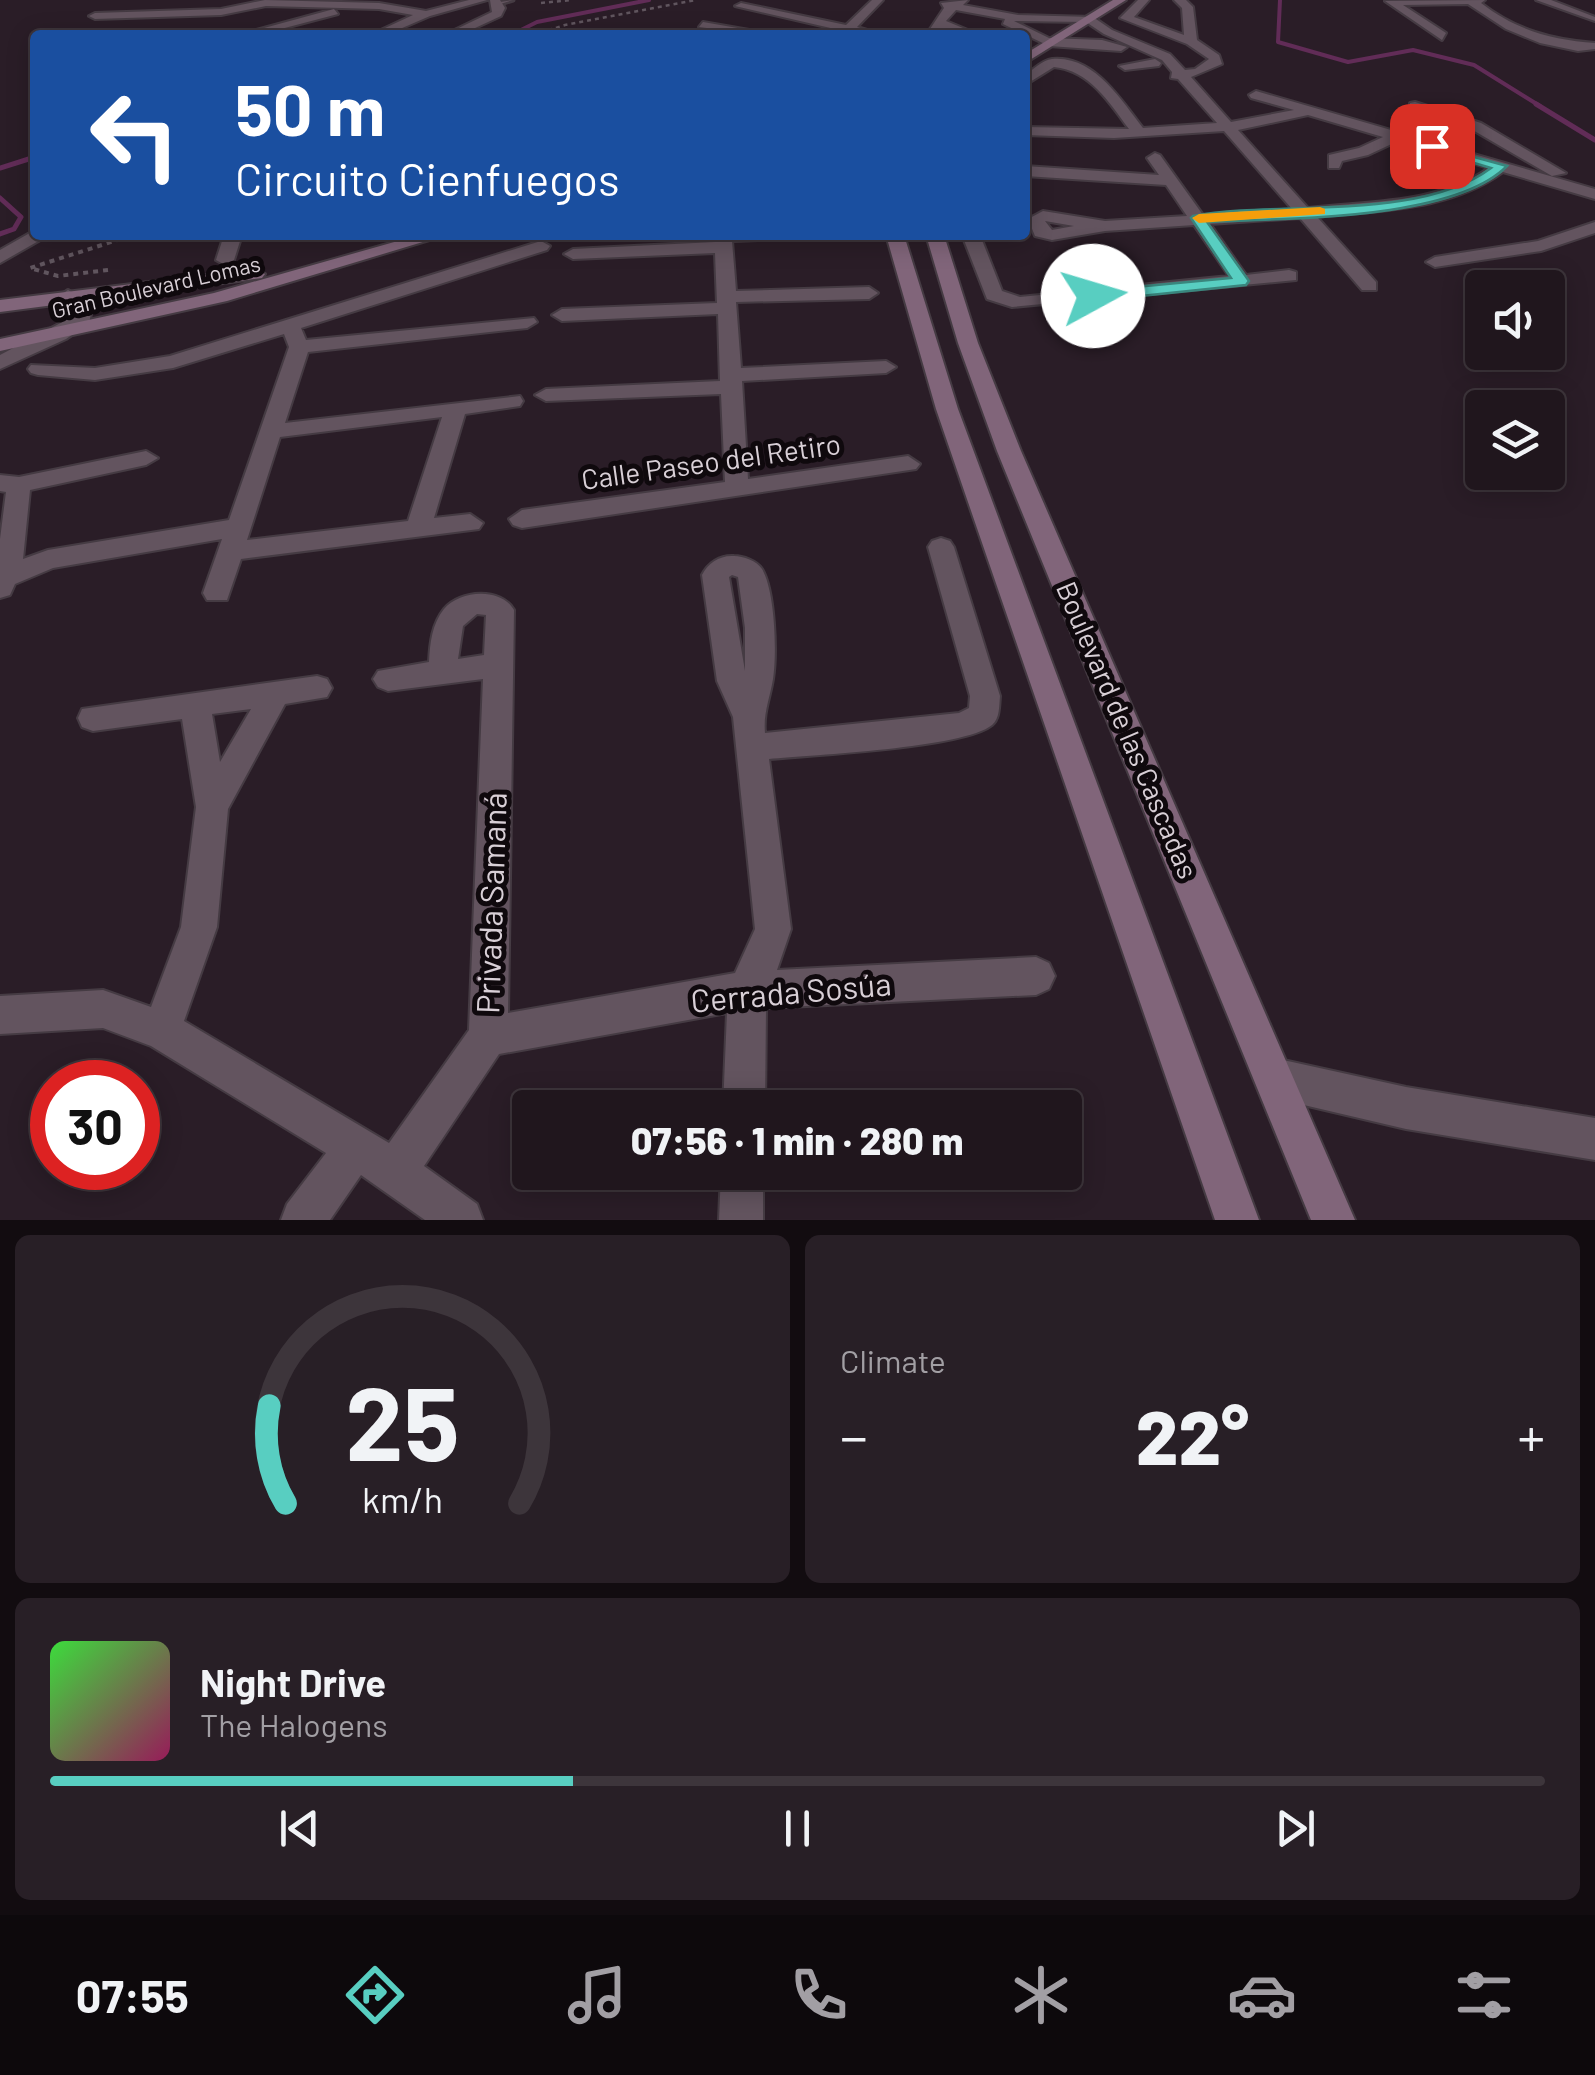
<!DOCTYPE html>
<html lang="en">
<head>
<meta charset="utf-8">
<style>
	:root { --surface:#20161d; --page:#281f26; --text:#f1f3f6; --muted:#a29fa4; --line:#3d353b; --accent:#58cec1 }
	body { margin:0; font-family:Barlow,sans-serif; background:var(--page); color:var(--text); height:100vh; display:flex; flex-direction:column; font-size:38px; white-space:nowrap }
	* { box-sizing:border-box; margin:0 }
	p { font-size:32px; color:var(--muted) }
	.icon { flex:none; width:55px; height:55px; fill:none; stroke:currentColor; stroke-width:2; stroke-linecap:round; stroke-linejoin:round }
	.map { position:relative; height:1220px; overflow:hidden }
	.side { display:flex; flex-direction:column; gap:15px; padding:15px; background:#120c10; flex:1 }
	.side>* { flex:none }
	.top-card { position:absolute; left:30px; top:30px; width:1000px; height:210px; border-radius:10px; box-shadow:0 5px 25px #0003,0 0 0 2px var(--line); background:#1a4fa0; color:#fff; overflow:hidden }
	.buttons { position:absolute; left:1465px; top:270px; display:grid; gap:20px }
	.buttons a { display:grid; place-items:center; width:100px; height:100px; border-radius:10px; background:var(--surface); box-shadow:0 5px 25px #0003,0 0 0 2px var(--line); font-size:50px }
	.speed { position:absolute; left:30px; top:1060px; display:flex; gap:20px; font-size:50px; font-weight:700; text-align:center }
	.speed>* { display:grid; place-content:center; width:130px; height:130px; border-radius:50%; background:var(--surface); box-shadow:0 5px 25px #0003,0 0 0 2px var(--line); line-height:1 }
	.speed .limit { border:15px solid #d22; background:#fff; color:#111 }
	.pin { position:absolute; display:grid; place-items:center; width:85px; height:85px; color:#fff; margin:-42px; border-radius:20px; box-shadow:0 5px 15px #0006 }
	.me { position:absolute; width:110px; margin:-55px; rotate:84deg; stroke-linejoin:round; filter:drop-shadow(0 0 8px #0008) }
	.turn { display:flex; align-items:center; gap:35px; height:210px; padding:0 40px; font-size:45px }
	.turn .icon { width:130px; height:130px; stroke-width:2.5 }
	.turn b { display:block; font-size:70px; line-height:85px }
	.big { font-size:75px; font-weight:800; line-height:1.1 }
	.side .tile { flex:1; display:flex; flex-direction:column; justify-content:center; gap:15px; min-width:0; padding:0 35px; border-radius:15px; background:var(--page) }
	.side .dial { align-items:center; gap:0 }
	.dial svg { height:260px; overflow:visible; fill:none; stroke:var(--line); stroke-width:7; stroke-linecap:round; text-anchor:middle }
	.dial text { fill:var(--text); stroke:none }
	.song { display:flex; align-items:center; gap:30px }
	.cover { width:120px; height:120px; border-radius:15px; background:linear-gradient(135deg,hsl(120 70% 55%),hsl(330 70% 35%)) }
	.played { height:10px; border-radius:5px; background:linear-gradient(90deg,var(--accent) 35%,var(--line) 35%) }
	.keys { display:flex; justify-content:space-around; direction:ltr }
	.heat { display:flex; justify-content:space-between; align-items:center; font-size:55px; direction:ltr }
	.side .tiles { flex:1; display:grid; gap:15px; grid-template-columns:1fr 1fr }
	.tile:last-child { grid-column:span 2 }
	.trip { position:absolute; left:512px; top:1090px; width:570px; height:100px; border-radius:10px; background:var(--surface); box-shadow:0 5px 25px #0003,0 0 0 2px var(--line); font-weight:800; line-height:100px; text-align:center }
	.menu { display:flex; height:160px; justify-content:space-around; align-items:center; background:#0d090c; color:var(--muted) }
	.menu .icon { width:70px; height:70px }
	.menu .selected { color:var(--accent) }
	.menu b { font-size:45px; color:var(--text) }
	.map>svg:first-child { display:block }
</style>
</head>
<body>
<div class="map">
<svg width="1595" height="1220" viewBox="0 0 1595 1220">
	<rect width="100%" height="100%" fill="#2a1d27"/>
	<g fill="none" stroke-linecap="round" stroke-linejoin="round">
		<path stroke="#612c57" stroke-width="4" d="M1280,0L1278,42L1348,62L1413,50L1474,65L1540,106
			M511,35L537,22L649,0"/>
		<path stroke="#612c57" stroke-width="5" d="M1536,104L1595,140
			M0,168L35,157
			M0,198L21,217L14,229L0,234"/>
		<g stroke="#453b43" stroke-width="5">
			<path id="service" d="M513,0L497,5L494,3Z"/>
		</g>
		<g stroke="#453b43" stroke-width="4">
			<path id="minor" d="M265,0L379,3L426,11L469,0H487L430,16L386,35H370L413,15L379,9L266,6L221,15L95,19L89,16L95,13L221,9Z
				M490,0H500L505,8L501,16L460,35H444L492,12Z
				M872,0H883L857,27L884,35H861L735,6L741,3L846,25Z
				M968,0L963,5L1018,15L1093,17L1112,30L1170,54L1185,70L1195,69L1209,59L1187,44L1120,18L1138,0H1149L1134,17L1184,35L1182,8L1174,0H1186L1193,7L1197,40L1219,55L1222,64L1191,77L1231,122L1294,110L1251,98L1249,95L1256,91L1595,189V199L1503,172C1450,211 1380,210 1317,217L1376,282V290H1362L1300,218L1210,224L1246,275L1289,270L1296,272V280L1012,307L987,299L962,235H980L1002,291L1020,297L1229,276L1194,225L1105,231L1052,240L1035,236L1028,219L1043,211L1105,221L1187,216L1166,185L1025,176V166L1159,175L1147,158L1155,153L1160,155L1203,215L1292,209L1224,131L1114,138L1025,135V127L1129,129C1109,102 1089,70 1054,67L1025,85V75C1033,70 1042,60 1052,59C1094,55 1121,100 1143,128L1217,123L1178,79L1171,78L1172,72L1162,60L1104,34L1086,22L1014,21L1049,38L1102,40L1127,47L1121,51L1049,46L1003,24L1005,19L956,10L946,21L980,35H963L942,28L938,35H926L944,8L941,3ZM1308,115L1383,137L1359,148L1329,155V168H1339L1342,161L1368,155L1398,141L1489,168C1438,204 1368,201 1308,208L1238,130ZM1045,221L1074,226L1052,230Z
				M1485,0L1481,3C1516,30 1552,40 1595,43V49L1578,51L1540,43L1506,29L1468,4L1403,5L1446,33L1442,40L1385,1Z
				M1536,0H1551L1595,17V21Z
				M334,9L338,14L258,35H238Z
				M703,22L755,31L761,35L699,27Z
				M1155,59L1161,63L1159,66L1125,70L1119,66Z
				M1415,102L1481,123L1566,173L1552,176L1471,129L1410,109V103Z
				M1595,222V233L1541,251L1435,267L1426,262L1435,257L1538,241Z
				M35,230V235H45L42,239L0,263V250Z
				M224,235H242L234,260L225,265L216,260Z
				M714,235H767L758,240L732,241L736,291L869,287L878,293L869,299L736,302L741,368L886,361L896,367L886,373L742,381L748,479L908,456L920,464L916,469L522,528L513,525L509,519L522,510L725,482L721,394L546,401L535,395L546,389L720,381L718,314L562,321L552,315L562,309L717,303L715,253L573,259L564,254L573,249L715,242Z
				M541,241L550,246L547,250L301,328L306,340L534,318L537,322L527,328L308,352L285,423L520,396L523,401L520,406L465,414L434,518L470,514L483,523L479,529L241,559L227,600H207L203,593L222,539L53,568L15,584L10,595L0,598V539L6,492L0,491V475L19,477L146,451L158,458L146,465L30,490L23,559L48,550L229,520L289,347L284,334L173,368L95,380L38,375L31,373L28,369L31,365L95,368L170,356ZM442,417L408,521L247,540L280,437Z
				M68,290L93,305L89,323L66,339L0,369V355L72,317L73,307L59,296Z
				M941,538L950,541L954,547L1000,696C999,706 1000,718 992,725C964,748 812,755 769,759L791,929L777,970L1036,957L1049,963L1055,976L1049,989L1036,995L766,1008L765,1108H723L727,1013L499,1054L424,1166L477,1204L483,1220H425L361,1175L330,1220H281L287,1204L326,1153L151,1046L103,1028L0,1034V996L103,990L151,1007L181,927L196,807L182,719L93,731L82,727L78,718L82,709L317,676L327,679L332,688L327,697L285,704L228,809L217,927L184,1021L389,1143L469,1030L483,679L388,691L378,687L373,679L378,671L429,662C430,643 432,624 444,609C460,590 501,587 514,610L508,1013L735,973L755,929L733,717L717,681L702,575C708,563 720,555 734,556C743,556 757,561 762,569C775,591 777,653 773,679C770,698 763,713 765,733L959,713L969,708L970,696L928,547L932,541ZM732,575L738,577L745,628V671L729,577ZM477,614L486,615L484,655L458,659L463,626ZM251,709L220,762L212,714Z
				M1274,1058L1406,1087L1595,1118V1160L1406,1129L1274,1098L1260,1092L1254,1078L1260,1064Z
				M721,1172H763V1220H719Z"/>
		</g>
		<g stroke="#453b43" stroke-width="4">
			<path id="secondary" d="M1113,0H1126L1025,63V54Z
				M419,235H446L227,301L0,351V339L214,293Z
				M886,235H904L958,409L1259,1220H1215L936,409Z
				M926,235H944L978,343L1021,451L1355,1220H1311L997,451L958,343Z
				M256,269L265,274L262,278L0,312V300Z"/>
		</g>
		<path stroke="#60555e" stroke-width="2.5" stroke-dasharray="4 4" stroke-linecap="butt" d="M541,3L572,0
			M533,35L565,25L696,0
			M126,238L132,235"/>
		<path stroke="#60555e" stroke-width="4" stroke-dasharray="5 5" stroke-linecap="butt" d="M108,270L58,276L30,268L130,236"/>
		<use href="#service" fill="#63545f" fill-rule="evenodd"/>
		<use href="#minor" fill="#63545f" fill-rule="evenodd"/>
		<use href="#secondary" fill="#81657a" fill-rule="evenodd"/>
	</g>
	<path fill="#58cec1" stroke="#39867d" stroke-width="2.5" d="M1427,144L1507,166C1453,221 1283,218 1207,222L1249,281L1246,285L1093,301L1085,296L1093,291L1231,278L1191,218L1193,216C1279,200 1419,222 1491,168L1427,149Z"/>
	<path fill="#f59e0b" d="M1320,207L1325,209V214L1199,223L1192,218L1199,214Z"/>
	<g text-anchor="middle" stroke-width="10" stroke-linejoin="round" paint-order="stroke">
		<g font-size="22" fill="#d8cfd6" stroke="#0f090d">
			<text transform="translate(156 287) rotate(-13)" y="8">Gran Boulevard Lomas</text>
		</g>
		<g font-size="28" fill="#d8cfd6" stroke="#0f090d">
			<text transform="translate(711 462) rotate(-8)" y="10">Calle Paseo del Retiro</text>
			<text transform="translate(1127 730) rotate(67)" y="10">Boulevard de las Cascadas</text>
		</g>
		<g font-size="32" fill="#d8cfd6" stroke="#0f090d">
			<text transform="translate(492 903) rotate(-88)" y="11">Privada Samaná</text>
			<text transform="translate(791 993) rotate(-5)" y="11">Cerrada Sosúa</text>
		</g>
	</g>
</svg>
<div class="buttons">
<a><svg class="icon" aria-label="sound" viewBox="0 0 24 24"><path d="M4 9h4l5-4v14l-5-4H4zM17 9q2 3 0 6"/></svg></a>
<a><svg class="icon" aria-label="layers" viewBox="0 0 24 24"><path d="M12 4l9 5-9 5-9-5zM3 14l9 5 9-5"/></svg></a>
</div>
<div class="speed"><div class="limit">30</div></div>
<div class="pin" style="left:1432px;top:146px;background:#d93025"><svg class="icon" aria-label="arrive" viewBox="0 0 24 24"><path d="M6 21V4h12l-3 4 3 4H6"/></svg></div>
<svg class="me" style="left:1093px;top:296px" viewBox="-20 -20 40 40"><circle r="19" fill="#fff"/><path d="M0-13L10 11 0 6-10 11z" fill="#58cec1"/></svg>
<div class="trip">07:56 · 1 min · 280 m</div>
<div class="top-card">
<div class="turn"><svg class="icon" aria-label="left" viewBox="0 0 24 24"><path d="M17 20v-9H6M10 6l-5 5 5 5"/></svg><div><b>50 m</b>Circuito Cienfuegos</div></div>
</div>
</div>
<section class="side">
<div class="tiles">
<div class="tile dial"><svg viewBox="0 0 100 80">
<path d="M14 69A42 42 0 1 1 86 69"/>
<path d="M14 69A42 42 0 0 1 9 39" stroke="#58cec1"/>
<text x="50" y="56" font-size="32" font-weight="700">25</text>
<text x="50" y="72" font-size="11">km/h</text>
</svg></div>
<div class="tile"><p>Climate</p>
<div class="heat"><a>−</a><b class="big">22°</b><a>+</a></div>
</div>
<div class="tile">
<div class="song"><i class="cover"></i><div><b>Night Drive</b><p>The Halogens</p></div></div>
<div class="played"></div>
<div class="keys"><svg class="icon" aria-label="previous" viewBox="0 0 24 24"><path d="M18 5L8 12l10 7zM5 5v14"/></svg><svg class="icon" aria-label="pause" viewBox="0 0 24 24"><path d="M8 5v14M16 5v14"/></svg><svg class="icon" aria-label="next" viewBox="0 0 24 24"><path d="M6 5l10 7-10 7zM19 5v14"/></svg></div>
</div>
</div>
</section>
<nav class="menu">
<b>07:55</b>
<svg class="icon selected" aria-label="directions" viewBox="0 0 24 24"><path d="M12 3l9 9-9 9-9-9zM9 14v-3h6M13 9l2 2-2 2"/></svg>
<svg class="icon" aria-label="music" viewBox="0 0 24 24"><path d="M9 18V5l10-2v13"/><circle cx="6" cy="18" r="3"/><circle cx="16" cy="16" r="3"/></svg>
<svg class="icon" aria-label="phone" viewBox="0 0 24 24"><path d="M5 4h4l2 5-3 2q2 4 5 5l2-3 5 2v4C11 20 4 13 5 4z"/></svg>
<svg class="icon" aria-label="climate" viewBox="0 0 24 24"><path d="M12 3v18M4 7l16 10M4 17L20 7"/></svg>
<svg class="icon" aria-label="car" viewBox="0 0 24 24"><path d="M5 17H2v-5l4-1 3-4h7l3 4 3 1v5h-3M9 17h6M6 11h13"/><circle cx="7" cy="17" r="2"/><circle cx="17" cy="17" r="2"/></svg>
<svg class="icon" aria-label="filters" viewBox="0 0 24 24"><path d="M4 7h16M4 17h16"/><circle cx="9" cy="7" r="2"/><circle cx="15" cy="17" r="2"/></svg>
</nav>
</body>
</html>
